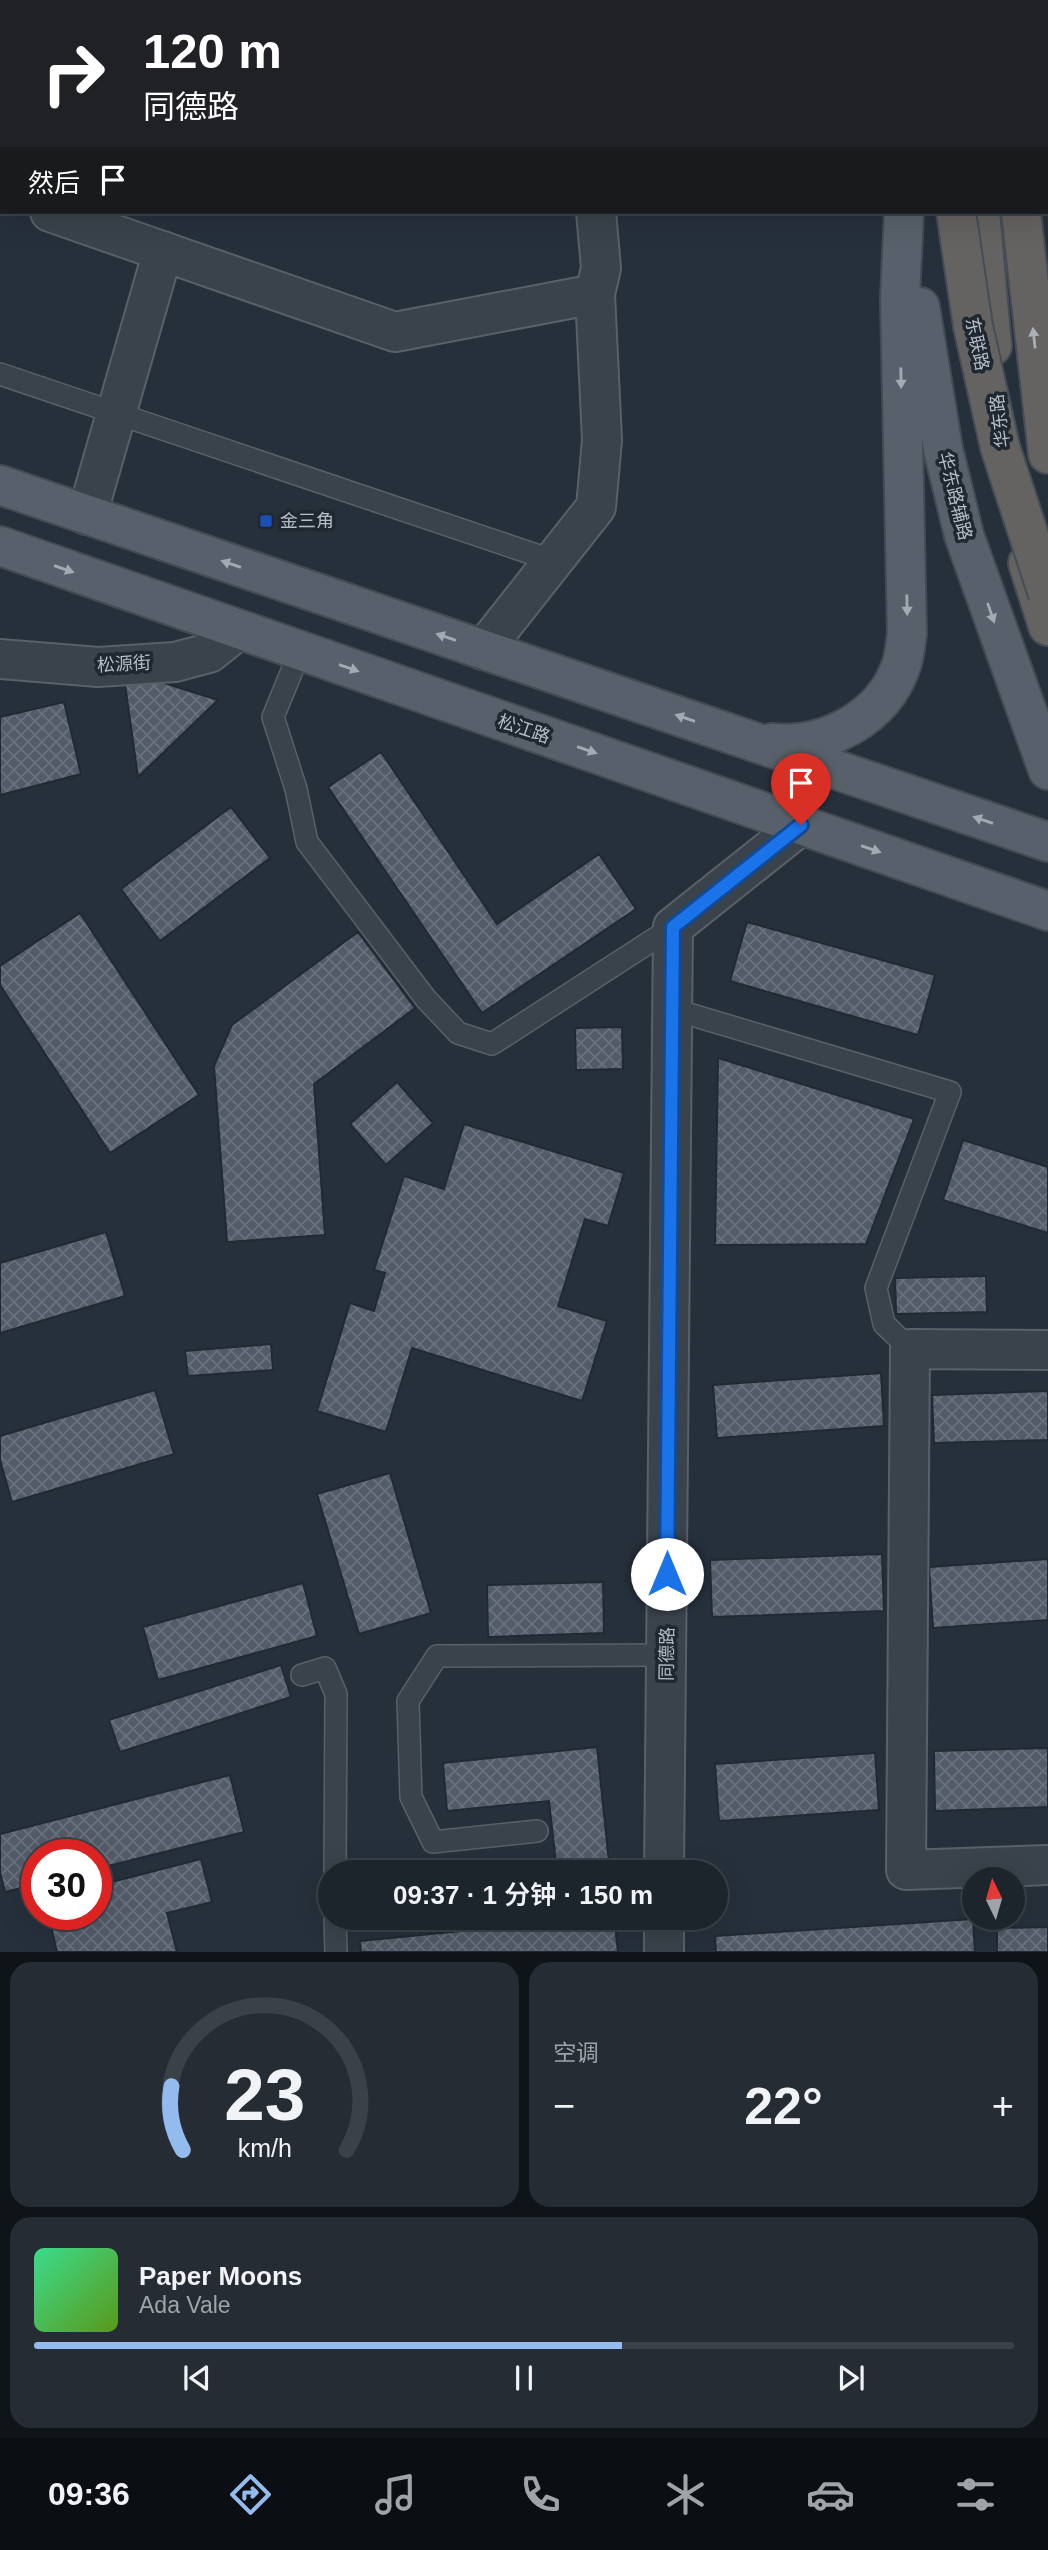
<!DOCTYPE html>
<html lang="zh">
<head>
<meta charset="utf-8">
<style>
	:root { --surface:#1c242c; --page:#252c34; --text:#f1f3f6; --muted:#a0a4a9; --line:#3a4148; --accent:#94bbed }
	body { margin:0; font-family:Arial,"Noto Sans SC",sans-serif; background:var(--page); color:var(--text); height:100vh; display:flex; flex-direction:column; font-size:26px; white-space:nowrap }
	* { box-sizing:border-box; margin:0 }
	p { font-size:23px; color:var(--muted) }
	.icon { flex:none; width:38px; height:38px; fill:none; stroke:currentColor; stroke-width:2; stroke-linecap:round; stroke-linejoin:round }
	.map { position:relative; height:1952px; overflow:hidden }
	.details { display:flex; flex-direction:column; gap:10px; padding:10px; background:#0f1418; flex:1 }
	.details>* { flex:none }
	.hud { position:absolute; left:0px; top:0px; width:1048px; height:214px; box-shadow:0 7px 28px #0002,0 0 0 2px var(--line); background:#202124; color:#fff; overflow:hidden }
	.needle { width:46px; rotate:355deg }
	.controls { position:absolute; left:962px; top:1867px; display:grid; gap:14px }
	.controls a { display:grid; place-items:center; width:63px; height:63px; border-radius:50%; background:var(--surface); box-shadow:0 7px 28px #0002,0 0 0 2px var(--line); font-size:35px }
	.speed { position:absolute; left:21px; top:1839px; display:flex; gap:14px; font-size:35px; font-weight:700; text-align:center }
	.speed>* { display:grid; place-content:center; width:91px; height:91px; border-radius:50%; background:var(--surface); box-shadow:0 7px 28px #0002,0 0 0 2px var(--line); line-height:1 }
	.speed .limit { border:10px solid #d22; background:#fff; color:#111 }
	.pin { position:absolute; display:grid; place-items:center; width:60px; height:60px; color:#fff; margin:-72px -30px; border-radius:50% 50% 50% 0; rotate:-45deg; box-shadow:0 0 7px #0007 }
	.pin .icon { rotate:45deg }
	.me { position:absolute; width:77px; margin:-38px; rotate:0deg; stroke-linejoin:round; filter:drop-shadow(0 0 5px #0008) }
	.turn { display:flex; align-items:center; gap:24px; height:147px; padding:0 28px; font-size:32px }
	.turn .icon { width:91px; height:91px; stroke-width:2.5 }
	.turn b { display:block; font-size:49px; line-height:60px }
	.then { display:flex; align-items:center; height:66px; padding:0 28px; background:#0003; gap:14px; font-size:26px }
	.big { font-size:52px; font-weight:600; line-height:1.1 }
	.details .tile { flex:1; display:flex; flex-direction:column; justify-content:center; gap:10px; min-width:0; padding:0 24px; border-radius:21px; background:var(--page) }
	.details .dial { align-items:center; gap:0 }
	.dial svg { height:182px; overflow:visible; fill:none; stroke:var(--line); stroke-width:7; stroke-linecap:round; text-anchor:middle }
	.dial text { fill:var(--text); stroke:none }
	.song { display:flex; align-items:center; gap:21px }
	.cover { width:84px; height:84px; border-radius:10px; background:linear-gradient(135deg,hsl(150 70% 55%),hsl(90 70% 35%)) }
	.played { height:7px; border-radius:4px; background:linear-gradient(90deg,var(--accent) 60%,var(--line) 60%) }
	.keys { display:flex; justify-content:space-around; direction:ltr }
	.heat { display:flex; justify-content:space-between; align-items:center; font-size:38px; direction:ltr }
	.details .tiles { flex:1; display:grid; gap:10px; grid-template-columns:1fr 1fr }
	.tile:last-child { grid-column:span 2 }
	.trip { position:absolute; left:318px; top:1860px; width:410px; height:70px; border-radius:35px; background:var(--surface); box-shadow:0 7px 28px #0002,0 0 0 2px var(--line); font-weight:600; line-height:70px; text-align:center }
	.tab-bar { display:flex; height:112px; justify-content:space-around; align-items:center; background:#0b0e12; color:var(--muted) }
	.tab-bar .icon { width:49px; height:49px }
	.tab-bar .current { color:var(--accent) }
	.tab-bar b { font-size:32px; color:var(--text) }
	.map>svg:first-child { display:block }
</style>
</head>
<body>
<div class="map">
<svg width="1048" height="1952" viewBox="0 0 1048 1952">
	<defs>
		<pattern id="building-cross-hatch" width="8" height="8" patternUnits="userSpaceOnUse" patternTransform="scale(1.75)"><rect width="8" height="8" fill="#525b68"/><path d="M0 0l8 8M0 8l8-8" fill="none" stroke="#69717c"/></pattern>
	</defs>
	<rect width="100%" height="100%" fill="#26303b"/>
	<path fill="url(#building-cross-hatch)" stroke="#212932" stroke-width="2" d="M123,670L218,700L138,777Z
		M64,702L81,774L0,795V717Z
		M381,752L497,924L599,854L636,909L482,1013L328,787Z
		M231,807L270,858L160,941L121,889Z
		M80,913L199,1095L110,1153L0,985V966Z
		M747,922L935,975L918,1035L730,981Z
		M358,932L415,1008L314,1084L325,1235L227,1242L214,1066L232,1025Z
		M622,1027L623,1069L576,1070L575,1028Z
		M718,1058L914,1119L866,1244L715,1245Z
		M397,1082L433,1123L386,1165L350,1124Z
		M464,1124L624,1173L608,1226L585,1219L558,1306L607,1321L582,1401L412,1348L386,1432L317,1411L350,1303L374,1311L385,1273L374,1270L404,1176L444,1189Z
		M963,1140L1048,1167V1233L943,1200Z
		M106,1232L125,1296L0,1333V1263Z
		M986,1276L987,1312L896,1314L895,1278Z
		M271,1344L273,1370L188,1376L185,1351Z
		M881,1373L884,1426L717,1438L713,1385Z
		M155,1390L174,1454L12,1502L0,1460V1436Z
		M1048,1391V1440L934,1443L932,1395Z
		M390,1473L431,1613L359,1634L317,1494Z
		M882,1554L884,1611L712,1617L710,1560Z
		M1048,1559V1620L933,1628L929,1567Z
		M603,1582L604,1633L488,1637L487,1585Z
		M303,1583L317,1636L158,1680L143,1627Z
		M281,1665L291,1697L120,1752L109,1720Z
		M597,1747L610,1872H557L549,1801L447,1811L443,1763Z
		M1048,1748V1807L935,1811L934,1751Z
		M875,1753L879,1810L719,1821L715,1764Z
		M230,1775L244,1832L96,1869V1855H37V1884L5,1892L0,1872V1834Z
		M201,1859L212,1902L167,1913L177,1952H57L48,1914H96V1886Z
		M561,1918H614L618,1952H361L360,1941L562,1921Z
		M973,1919L975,1952H716L715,1936Z
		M1048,1927V1952H997V1928Z"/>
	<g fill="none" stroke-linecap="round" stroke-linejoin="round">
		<g stroke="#586069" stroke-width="24">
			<path id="service" d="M0,374L554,561
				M300,651L273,717L296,789L307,842L426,999L458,1033L492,1044L673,927
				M672,1009L950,1092L876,1288L884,1324L910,1349
				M302,1675L325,1668L336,1694L335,1872
				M537,1831L433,1842L411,1797L408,1701L437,1656L667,1655
				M335,1918L336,1952"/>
		</g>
		<g stroke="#586069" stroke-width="42">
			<path id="minor" d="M578,0V2
				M0,194L2,195
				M50,212L395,332L595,294
				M87,515L163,251
				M483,650L596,507L602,440L595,294L601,268L596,212
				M0,659L98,667L175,662L209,653L238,630
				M1048,1350L910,1349L906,1870L1048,1865
				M664,1872L673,927L801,825
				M664,1952V1918"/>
		</g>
		<g stroke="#434b54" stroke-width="42">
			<path id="primary" d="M888,0V2
				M920,307L943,449L964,535L1048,770
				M0,485L1048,842
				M0,546L1048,911
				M772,743C826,748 883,718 901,666C905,656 905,644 907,634L900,298L904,212"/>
		</g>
		<g stroke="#454d56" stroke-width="42">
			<path id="trunk" d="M938,0L939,2
				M1004,0V2
				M1035,0V2
				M1046,144L1048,163
				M980,212L992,346
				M1021,212L1048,454
				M1028,563L1048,626"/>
		</g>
		<use href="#service" stroke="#3a424b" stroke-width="21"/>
		<use href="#minor" stroke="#3a424b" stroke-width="38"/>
		<use href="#primary" stroke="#58616b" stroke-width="38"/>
		<use href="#trunk" stroke="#646362" stroke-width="38"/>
		<g stroke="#454d56" stroke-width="42" stroke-linecap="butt">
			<path id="trunk-bridge" d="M956,212L973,326L1000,447L1048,594"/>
		</g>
		<use href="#trunk-bridge" stroke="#646362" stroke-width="38"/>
	</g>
	<defs><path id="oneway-solid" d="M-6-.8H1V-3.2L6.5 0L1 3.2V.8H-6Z" transform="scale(1.75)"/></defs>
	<use fill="#a9b0b7" href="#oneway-solid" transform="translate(1034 338) rotate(-96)"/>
	<g fill="#a2abb4">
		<use href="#oneway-solid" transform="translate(901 378) rotate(89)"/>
		<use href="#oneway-solid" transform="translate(231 564) rotate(-161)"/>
		<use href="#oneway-solid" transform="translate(64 569) rotate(19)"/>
		<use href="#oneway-solid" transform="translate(907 605) rotate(89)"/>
		<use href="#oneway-solid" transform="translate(991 613) rotate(71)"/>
		<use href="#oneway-solid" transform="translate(446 637) rotate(-161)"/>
		<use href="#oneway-solid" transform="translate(349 668) rotate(19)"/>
		<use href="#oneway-solid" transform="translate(685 718) rotate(-161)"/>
		<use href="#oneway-solid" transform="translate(587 750) rotate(19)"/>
		<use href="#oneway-solid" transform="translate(983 820) rotate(-161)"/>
		<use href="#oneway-solid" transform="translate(871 849) rotate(19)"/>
	</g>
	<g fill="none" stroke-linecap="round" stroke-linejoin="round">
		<g stroke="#114b97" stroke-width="18">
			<path id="route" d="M667,1574L673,927L801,825"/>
		</g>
		<use href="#route" stroke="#1a73e8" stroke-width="12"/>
	</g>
	<rect fill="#1a4fb4" stroke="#1f2730" stroke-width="2.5" x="259" y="514" width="14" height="14" rx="3.5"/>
	<g text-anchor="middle" stroke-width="7" stroke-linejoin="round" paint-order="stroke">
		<g font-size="18" fill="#b5bdc6" stroke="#1f2730">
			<text transform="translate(977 344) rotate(78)" y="6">东联路</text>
			<text transform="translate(1000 421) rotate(-97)" y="6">华东路</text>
			<text transform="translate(955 496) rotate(76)" y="6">华东路辅路</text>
			<text transform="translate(124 664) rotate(-3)" y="6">松源街</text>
			<text transform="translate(524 729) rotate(19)" y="6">松江路</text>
			<text transform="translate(667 1654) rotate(-89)" y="6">同德路</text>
		</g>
		<g font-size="18" fill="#b5bdc6" stroke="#1f2730" text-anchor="start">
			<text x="280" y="527">金三角</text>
		</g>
	</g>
</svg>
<div class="controls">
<a><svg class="needle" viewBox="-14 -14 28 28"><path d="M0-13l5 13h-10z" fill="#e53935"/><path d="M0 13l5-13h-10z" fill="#a0a4a9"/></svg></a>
</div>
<div class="speed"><div class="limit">30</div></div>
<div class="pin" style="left:801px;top:825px;background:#d93025"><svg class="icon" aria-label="arrive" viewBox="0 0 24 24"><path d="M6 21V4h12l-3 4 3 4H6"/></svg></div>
<svg class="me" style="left:667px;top:1574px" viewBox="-20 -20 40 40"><circle r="19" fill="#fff"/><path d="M0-13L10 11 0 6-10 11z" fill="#1a73e8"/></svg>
<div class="trip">09:37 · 1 分钟 · 150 m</div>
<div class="hud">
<div class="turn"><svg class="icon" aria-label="right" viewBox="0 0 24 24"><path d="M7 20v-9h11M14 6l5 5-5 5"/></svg><div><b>120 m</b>同德路</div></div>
<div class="then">然后<svg class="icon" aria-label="arrive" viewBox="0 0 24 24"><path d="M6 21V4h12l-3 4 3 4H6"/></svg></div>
</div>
</div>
<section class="details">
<div class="tiles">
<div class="tile dial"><svg viewBox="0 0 100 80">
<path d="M14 69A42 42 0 1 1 86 69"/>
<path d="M14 69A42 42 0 0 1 9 41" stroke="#94bbed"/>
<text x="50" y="56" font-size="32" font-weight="700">23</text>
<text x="50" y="72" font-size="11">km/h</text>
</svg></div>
<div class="tile"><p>空调</p>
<div class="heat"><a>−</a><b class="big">22°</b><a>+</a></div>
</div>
<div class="tile">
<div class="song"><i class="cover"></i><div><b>Paper Moons</b><p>Ada Vale</p></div></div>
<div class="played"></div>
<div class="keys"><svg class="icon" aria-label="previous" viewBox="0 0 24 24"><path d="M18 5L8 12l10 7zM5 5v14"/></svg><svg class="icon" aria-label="pause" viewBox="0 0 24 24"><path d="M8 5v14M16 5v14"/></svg><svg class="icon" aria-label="next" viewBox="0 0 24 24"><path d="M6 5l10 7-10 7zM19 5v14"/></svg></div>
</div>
</div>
</section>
<nav class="tab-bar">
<b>09:36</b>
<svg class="icon current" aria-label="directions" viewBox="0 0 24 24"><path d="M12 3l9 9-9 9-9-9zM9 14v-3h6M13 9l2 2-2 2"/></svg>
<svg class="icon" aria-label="music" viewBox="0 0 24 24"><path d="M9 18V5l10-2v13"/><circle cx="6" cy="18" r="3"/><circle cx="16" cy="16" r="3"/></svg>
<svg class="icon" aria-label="phone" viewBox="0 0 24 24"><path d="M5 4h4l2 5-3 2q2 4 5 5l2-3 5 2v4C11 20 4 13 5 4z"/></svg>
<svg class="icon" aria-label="climate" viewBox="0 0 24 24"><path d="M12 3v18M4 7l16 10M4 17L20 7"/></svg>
<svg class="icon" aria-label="car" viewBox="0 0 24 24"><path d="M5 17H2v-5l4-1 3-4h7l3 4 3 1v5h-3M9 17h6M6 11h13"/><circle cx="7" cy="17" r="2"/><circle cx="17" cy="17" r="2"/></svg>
<svg class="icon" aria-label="filters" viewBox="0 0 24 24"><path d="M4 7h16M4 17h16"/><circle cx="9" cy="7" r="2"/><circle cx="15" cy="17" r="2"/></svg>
</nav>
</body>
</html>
